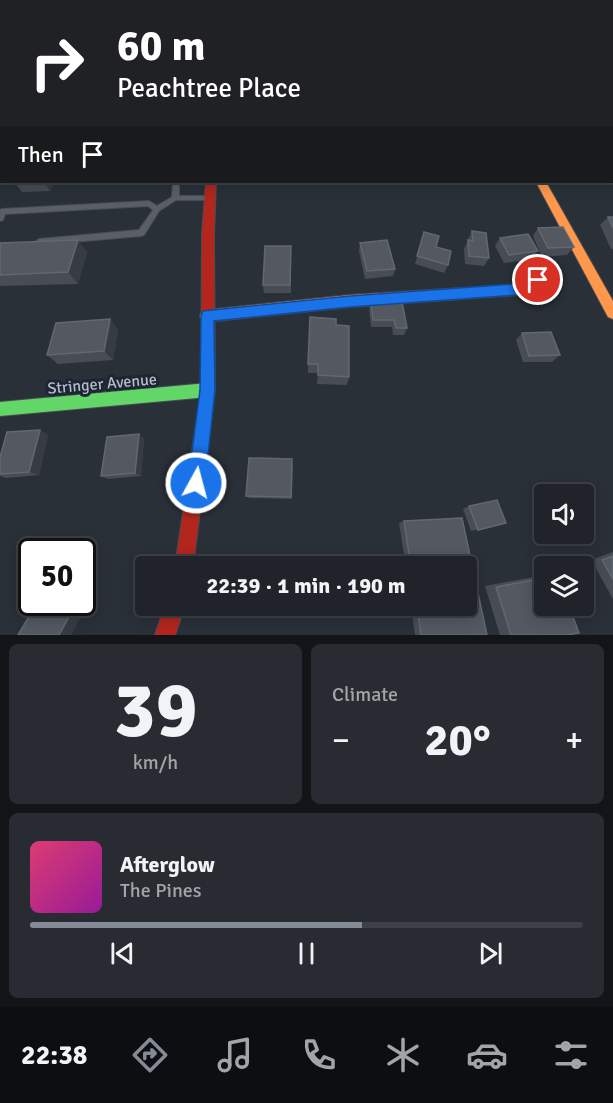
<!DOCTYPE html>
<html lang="en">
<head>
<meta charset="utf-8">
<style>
	:root { --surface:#20242a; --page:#282c32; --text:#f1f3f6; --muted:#a2a4a8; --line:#3d4147; --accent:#848b96 }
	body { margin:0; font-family:Signika,sans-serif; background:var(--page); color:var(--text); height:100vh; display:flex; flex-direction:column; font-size:22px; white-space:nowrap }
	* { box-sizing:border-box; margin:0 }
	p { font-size:20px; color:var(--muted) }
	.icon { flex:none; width:33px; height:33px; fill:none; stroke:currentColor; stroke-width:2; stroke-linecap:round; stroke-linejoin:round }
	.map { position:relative; height:635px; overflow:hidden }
	.side { display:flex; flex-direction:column; gap:9px; padding:9px; background:#121417; flex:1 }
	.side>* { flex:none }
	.banner { position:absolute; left:0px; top:0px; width:614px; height:183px; box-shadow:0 3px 15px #0003,0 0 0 2px var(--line); background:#202124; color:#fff; overflow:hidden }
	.buttons { position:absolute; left:534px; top:484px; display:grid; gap:12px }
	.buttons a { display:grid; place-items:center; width:60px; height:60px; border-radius:6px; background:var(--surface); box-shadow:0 3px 15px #0003,0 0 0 2px var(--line); font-size:30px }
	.speed { position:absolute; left:18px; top:538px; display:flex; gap:12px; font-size:30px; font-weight:700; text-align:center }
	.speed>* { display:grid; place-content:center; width:78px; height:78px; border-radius:50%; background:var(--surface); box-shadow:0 3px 15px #0003,0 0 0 2px var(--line); line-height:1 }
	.speed .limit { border:3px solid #111; border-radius:9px; background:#fff; color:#111 }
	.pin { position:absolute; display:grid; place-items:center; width:51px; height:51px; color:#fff; margin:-26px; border:3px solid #fff; border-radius:50%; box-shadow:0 2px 6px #0007 }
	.me { position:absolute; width:66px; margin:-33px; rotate:7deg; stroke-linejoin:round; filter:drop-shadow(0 0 4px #0008) }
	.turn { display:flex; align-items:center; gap:21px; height:126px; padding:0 18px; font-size:27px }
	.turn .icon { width:78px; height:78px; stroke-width:2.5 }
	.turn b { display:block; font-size:42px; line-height:51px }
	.then { display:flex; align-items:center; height:57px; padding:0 18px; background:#0003; gap:12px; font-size:22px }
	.big { font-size:45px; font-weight:700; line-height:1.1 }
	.side .tile { flex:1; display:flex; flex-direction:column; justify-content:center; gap:9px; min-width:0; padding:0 21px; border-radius:9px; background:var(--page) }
	.side .dial { align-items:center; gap:0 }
	.dial b { font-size:78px; line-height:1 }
	.song { display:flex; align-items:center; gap:18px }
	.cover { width:72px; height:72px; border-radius:9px; background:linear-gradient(135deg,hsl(340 70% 55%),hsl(300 70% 35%)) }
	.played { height:6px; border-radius:3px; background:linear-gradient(90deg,var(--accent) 60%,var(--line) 60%) }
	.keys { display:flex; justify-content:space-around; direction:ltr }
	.heat { display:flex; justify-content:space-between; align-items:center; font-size:33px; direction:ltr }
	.side .tiles { flex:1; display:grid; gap:9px; grid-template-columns:1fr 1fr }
	.tile:last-child { grid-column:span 2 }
	.trip { position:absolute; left:135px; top:556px; width:342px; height:60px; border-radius:6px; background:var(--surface); box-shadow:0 3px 15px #0003,0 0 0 2px var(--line); font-weight:700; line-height:60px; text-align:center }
	.menu { display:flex; height:96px; justify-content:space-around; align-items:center; background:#0d0e11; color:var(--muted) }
	.menu .icon { width:42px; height:42px }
	.menu .active { color:var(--accent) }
	.menu b { font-size:27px; color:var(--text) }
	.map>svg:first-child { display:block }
</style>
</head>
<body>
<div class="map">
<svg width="613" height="635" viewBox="0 0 613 635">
	<rect width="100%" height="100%" fill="#2a3038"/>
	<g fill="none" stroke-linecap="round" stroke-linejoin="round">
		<g stroke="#484c55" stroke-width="2">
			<path id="lane" d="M93,0H97V2H92Z
				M145,0H149V2H144Z
				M0,142H2V146H0Z
				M173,182H179V196H210L213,198L210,200H176L159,211L144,235L141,236L39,245L35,242L39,239L139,230L153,210L148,206L5,214L3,220L0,221V210L2,209L149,201L157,206L172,197Z"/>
		</g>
		<g stroke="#484c55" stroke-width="3">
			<path id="street" d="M19,0H29V2H20Z
				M421,0H431V2H422Z
				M579,0H589V2H580Z
				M612,27H613V34H612Z
				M0,87H2L0,94Z
				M2,115V126L0,127V116Z"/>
		</g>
		<g stroke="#484c55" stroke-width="2">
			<path id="fast" d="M211,0H219V2H211Z
				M208,383L213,385L215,390L213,395L208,397L0,416V402Z"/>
		</g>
		<g stroke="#484c55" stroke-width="2">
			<path id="slow" d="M2,0H14L13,2Z
				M536,182H546L613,301V319L608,317Z
				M538,275L544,280L537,293L532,294L350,307L207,322L202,320L200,316L202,312L207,310L350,295L528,284L533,276Z"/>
		</g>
		<g stroke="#484c55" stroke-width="2">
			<path id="jam" d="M206,182H216L214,235L215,390L193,567H175L201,390L202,235Z
				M165,606H185L175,635H155Z"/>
		</g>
		<use href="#lane" fill="#5a5e66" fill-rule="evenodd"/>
		<use href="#street" fill="#5a5e66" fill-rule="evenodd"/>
		<use href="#fast" fill="#63d668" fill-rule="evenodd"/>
		<use href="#slow" fill="#ff974d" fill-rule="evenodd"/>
		<use href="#jam" fill="#b3261e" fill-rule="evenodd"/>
	</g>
	<path fill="#474c55" d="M33,0H87L86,2H34Z
		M365,0H380V2H365Z
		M385,0H398L387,2Z
		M508,0H526V2H509Z
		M613,86V104L612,103V88Z
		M14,182H54L50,191L22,192Z
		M608,217H613V249H611L600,225Z
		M538,228L574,247L567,255L542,257L533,236Z
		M472,231L489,258L484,266L465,264L464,249Z
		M424,232L448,265L444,273L415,264Z
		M500,238L538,251L532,259L504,263L495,246Z
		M0,243L87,252L78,284L0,286Z
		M360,243L395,269L393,276L365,279L359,251Z
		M291,246V293H264L263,285Z
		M371,303L407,328L404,335H393L392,327H371L369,310Z
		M110,319L118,330L113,360L58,364L47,355Z
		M336,325L349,377L347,385L317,384L318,373H308V364Z
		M522,333L560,355L552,362H523L516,340Z
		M139,434L144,439L141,476L108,479L101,476Z
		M48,435L39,475L6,478L0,476V474Z
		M293,463L292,499L249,498L246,496Z
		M469,506L506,523L471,531L463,509Z
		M462,518L487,635H415L411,606H466V567H406L399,523L404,521Z
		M613,552V599L591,560Z
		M544,575V606L567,635H500L485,586Z"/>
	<path fill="#373c44" d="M2,13V24L0,21V14Z
		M44,182H54L50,191Z
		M78,240L87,252L78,284L68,272Z
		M110,319L118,330L113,360L104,351Z
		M40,430L48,435L39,475L29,472Z
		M139,434L144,439L141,476L135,473Z
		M82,599L89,603L71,635H59L74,603H82Z"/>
	<path fill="#535861" stroke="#626872" stroke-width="1.5" d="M0,4H2V13L0,14Z
		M608,217H613V228Z
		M563,227L574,247L548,248L538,228Z
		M472,231L486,233L489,258L469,256L468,240L473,241Z
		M424,232L439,236L436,247L451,251L448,265L417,256Z
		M528,234L538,251L509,255L500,238Z
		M78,240L68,272L0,275V243Z
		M387,240L395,269L367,271L360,243Z
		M265,246H291L290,285H263Z
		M402,302L407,328H396L394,320H373L371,303Z
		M310,317L336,319V325L349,326V377L318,375V364H308Z
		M110,319L104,351L47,355L56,323Z
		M551,332L560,355L529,356L522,333Z
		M40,430L29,472L0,474V457L7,432Z
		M139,434L135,473L101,476L107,437Z
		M249,458L292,459L291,497L246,496Z
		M497,500L506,523L478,530L469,506Z
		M462,518L487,635H421L417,606H466V567H411L404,521Z
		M613,556V579L602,560Z
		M544,578V606H569L579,633L567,635H511L496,587Z
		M37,603H74L76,604L59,635H18Z"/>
	<path fill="#1a73e8" stroke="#114b97" stroke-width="1.5" d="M538,275L545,280L536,292L532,294L350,307L214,321L215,390L205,483L202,489L196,491L190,489L188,483L200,390L201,316L203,311L350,296L528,283L533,276Z"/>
	<g text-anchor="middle" stroke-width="6" stroke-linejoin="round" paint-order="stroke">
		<g font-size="16" fill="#b4bcc9" stroke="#1d2633">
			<text transform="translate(102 383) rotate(-5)" y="6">Stringer Avenue</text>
		</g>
	</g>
</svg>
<div class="buttons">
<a><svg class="icon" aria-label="sound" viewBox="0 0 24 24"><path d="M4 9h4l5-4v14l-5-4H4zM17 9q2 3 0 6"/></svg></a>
<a><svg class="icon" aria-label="layers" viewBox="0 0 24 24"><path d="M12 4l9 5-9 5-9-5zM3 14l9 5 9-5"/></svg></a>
</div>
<div class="speed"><div class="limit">50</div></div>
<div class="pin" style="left:538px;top:280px;background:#d93025"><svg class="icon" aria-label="arrive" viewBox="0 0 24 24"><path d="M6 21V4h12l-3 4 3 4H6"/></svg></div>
<svg class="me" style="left:196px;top:483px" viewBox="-20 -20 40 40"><circle r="17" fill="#1a73e8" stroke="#fff" stroke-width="3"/><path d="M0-11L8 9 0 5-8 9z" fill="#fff"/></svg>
<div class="trip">22:39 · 1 min · 190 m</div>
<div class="banner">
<div class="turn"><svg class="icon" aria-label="right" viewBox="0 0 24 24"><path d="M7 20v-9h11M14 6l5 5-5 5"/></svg><div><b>60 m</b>Peachtree Place</div></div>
<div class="then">Then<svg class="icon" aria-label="arrive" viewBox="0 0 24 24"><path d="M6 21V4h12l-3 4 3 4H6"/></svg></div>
</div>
</div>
<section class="side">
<div class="tiles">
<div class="tile dial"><b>39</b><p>km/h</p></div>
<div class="tile"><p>Climate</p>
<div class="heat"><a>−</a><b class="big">20°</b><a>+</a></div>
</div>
<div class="tile">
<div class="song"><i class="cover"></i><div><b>Afterglow</b><p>The Pines</p></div></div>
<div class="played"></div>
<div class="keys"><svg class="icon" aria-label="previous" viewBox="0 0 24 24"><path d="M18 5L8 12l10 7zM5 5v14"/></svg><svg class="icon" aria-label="pause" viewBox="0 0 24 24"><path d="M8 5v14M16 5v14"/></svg><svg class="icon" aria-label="next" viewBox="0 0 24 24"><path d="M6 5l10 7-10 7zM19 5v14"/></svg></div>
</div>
</div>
</section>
<nav class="menu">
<b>22:38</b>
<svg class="icon active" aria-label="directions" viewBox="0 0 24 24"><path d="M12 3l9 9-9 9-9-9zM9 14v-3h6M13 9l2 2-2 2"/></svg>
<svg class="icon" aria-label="music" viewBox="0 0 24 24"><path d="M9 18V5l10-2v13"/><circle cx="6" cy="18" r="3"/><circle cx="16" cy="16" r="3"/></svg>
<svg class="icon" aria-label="phone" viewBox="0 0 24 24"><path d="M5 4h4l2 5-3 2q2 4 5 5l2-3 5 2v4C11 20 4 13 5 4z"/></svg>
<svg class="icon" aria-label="climate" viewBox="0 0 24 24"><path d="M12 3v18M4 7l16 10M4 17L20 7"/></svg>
<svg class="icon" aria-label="car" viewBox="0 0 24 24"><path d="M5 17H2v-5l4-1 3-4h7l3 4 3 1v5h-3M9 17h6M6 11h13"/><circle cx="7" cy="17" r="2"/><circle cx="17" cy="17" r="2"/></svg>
<svg class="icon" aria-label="filters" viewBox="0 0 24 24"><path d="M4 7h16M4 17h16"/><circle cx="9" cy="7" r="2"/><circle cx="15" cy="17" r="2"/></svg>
</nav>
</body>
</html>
